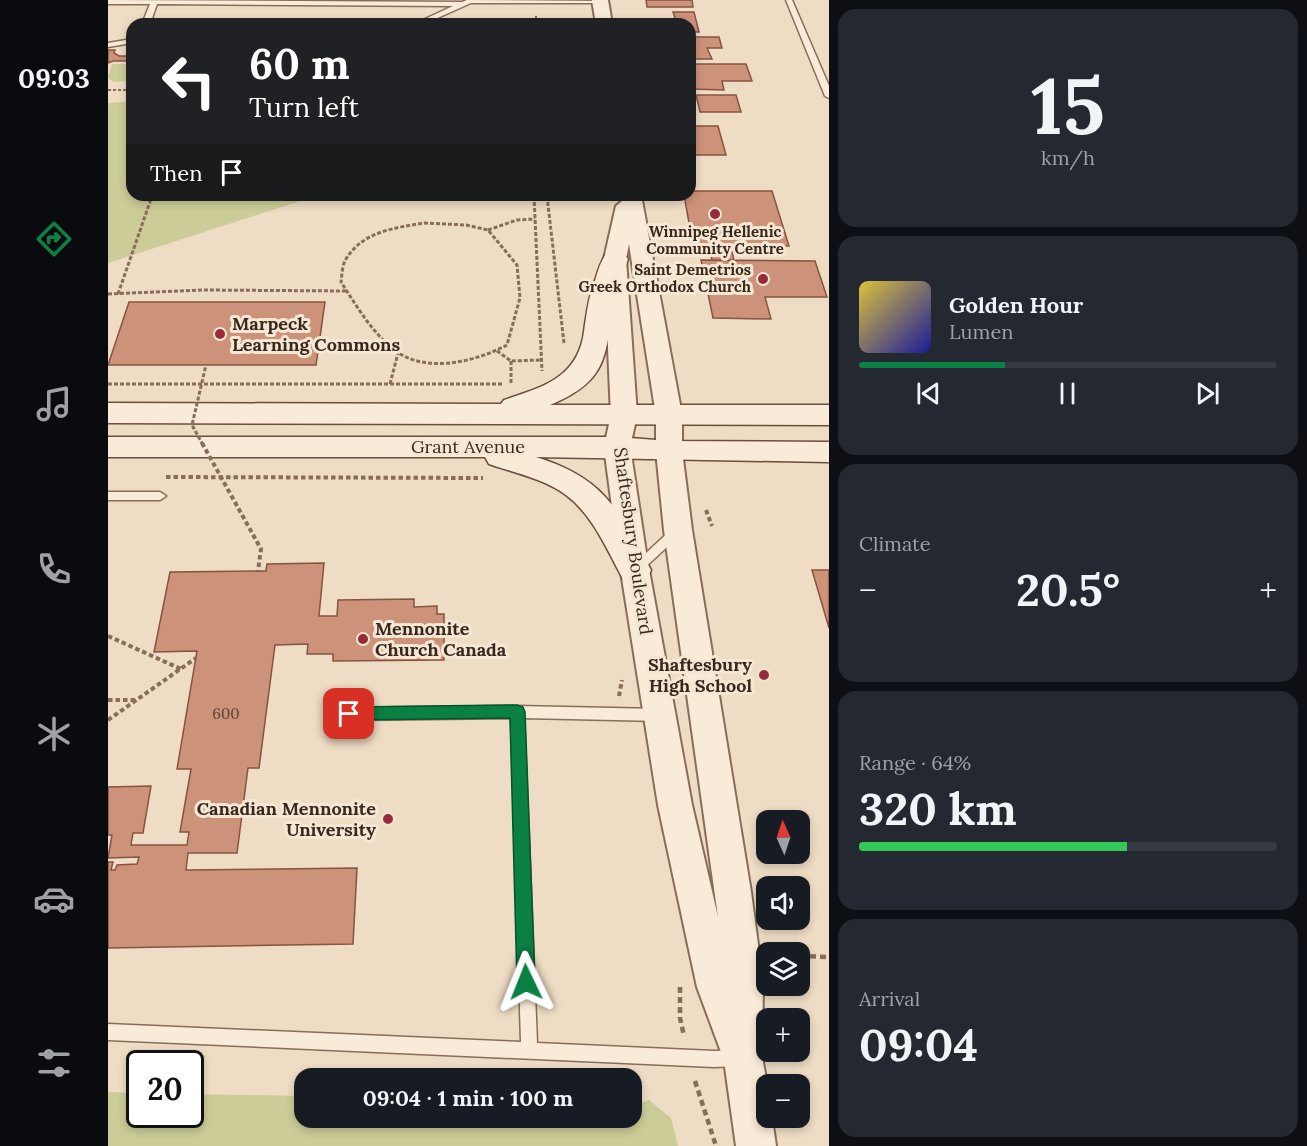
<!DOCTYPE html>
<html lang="en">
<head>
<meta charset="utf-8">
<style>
	:root { --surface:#171b24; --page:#242831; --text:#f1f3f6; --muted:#9ea1a6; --line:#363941; --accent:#0b8043 }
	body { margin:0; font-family:Lora,serif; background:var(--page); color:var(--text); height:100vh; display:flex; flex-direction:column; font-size:22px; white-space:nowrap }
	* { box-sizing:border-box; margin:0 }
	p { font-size:20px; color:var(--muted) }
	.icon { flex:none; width:33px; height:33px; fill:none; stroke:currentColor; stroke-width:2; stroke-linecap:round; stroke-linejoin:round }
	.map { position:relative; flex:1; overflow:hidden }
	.panel { display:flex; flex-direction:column; gap:9px; padding:9px; background:#0d0f14; width:478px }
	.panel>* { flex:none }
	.hud { position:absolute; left:18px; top:18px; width:570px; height:183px; border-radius:18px; box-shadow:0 3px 9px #0003; background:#202124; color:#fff; overflow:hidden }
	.needle { width:39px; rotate:357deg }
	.tools { position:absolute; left:648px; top:810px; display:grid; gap:12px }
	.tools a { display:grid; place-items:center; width:54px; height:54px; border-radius:12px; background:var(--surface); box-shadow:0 3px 9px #0003; font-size:30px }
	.speed { position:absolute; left:18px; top:1050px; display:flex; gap:12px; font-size:30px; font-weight:700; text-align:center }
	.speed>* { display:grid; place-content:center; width:78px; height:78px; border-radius:50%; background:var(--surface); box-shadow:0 3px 9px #0003; line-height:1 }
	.speed .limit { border:3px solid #111; border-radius:9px; background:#fff; color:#111 }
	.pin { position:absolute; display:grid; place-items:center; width:51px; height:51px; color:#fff; margin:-26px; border-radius:12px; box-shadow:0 3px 9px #0006 }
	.me { position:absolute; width:66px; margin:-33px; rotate:358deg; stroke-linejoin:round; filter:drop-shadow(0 0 4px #0008) }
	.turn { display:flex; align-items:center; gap:21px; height:126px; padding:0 24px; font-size:27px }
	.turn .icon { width:78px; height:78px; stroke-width:2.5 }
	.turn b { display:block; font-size:42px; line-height:51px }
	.then { display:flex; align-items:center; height:57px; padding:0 24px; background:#0003; gap:12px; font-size:22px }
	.big { font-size:45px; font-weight:700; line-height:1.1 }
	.panel .card { flex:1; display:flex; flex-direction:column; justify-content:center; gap:9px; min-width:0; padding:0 21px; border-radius:18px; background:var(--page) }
	.panel .dial { align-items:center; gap:0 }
	.dial b { font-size:78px; line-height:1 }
	.song { display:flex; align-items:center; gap:18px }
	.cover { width:72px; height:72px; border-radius:9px; background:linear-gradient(135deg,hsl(50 70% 55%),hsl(240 70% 35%)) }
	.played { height:6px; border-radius:3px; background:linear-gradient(90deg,var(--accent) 35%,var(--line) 35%) }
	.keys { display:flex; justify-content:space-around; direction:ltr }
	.heat { display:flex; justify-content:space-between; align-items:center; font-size:33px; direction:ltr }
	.charge { height:9px; border-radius:4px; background:linear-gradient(90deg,#34c759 64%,var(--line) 0) }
	.trip { position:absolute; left:186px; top:1068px; width:348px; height:60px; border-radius:18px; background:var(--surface); box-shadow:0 3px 9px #0003; font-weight:700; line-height:60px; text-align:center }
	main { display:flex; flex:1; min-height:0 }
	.tabs { display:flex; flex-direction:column; width:108px; justify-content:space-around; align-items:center; background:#090b0e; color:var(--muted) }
	.tabs .icon { width:42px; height:42px }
	.tabs .on { color:var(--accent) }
	.tabs b { font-size:27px; color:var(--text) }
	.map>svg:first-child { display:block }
</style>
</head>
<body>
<main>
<nav class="tabs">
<b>09:03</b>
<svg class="icon on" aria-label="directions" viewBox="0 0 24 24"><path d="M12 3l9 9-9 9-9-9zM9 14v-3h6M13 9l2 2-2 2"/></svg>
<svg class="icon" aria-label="music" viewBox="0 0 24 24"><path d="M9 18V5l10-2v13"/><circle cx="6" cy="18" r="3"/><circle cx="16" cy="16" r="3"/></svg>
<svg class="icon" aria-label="phone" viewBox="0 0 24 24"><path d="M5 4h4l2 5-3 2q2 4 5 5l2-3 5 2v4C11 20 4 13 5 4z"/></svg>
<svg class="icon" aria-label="climate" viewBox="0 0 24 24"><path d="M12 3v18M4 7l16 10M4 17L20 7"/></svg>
<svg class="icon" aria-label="car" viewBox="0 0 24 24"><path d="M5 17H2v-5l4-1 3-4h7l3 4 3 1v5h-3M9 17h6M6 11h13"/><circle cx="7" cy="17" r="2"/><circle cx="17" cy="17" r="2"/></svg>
<svg class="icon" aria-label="filters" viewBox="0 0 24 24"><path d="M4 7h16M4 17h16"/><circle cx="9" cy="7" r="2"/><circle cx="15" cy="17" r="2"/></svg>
</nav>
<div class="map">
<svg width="721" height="1146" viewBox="0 0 721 1146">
	<rect width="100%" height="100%" fill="#eedcc4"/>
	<path fill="#cccc98" d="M4,64H23L24,81L5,82L0,77Z
		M24,101V195H211L0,263V106L1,103Z
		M0,1092L31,1093L32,1114H82L83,1094L196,1096V1118H524V1104H532L541,1100L563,1118L570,1146H0Z"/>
	<path fill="#cc927a" stroke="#875440" stroke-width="1.5" d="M538,0H584L585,7H539Z
		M565,12H586L591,32H582V24H562L561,21H568Z
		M582,37H611L614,48H599L604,59H582Z
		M0,50H7L6,53L11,56H24V61H5L0,63Z
		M582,64H638L644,81H614L616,90L582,89Z
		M588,95H628L633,112H592Z
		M582,126H610L618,155H584Z
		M582,191H664L681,246H623L626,261L604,260L601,246H590L585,224L581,223L576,195H582Z
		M593,260L707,261L719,297H657L663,319L605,318Z
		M21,302H217L208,365H0Z
		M216,563L211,616H229L230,600L306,599V607L329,606V614H336V660L225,661V654H199L200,644L167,645L151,768H140L129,853H80L78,870L249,868L245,944L0,948V862H5L3,870H7L9,865L29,864L31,857L0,858L4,835H0V787L43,786L35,833H25L23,845H79L81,832H72L83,769H69L89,651L46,652L62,572L158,571L159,564Z
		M704,570H721V628Z"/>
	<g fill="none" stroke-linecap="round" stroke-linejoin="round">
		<g stroke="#886d5a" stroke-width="3">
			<path id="service" d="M0,0L354,2L359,0L495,1L492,3H363L316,24H306L345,6L49,4L42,24H34L42,4H0Z
				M678,0H684L721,86V98L717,96Z
				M24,39V43L0,47V43Z
				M0,492H52L58,496L52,500H0Z
				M569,527L573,528L575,531L573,534L531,573H523L521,570L523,567L565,528Z
				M409,706L552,709L557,711L559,715L557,719L552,721L416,718L429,1043L606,1051L631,1050L637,1052L639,1058L637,1064L631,1066L606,1067L0,1040V1024L413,1042L403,718L241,720L236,718L234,714L236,710L241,708Z"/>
		</g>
		<g stroke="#886d5a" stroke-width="4">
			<path id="tertiary" d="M484,0H500L504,24H488Z
				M513,195H533L574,415V451L584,530L643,892L655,982L654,1057L659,1084L658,1118H664L668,1146H628L616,1060L589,987L550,805L511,559L496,447L503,415L496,259L508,206L514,201ZM521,244L548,415V451L556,530L610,917L584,805L539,559L522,447L529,415L518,259Z"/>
		</g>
		<g stroke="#6a4e3e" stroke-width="3">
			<path id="secondary" d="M507,251L516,254L520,259C516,272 510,285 507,299C496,354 503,380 442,405H721V425L0,423V403L393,404L396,400C431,388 466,380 475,338C478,320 479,301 486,284C489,274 492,262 498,254Z
				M0,437H509L561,441L721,442V462L428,457C497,478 511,511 543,570L539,579L527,582L515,579C499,550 485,515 458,495C436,479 407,473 381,464L377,457H0Z"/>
		</g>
		<path stroke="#886d5a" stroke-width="2" stroke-dasharray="3 2" stroke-linecap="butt" d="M428,16V24
			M239,22L254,24
			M0,90H24
			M24,91L21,98H24
			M426,195V197
			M439,195V197
			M43,197L44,195"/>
		<path stroke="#886d5a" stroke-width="3" stroke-dasharray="4 2" stroke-linecap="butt" d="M426,196L434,371
			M439,196L456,343
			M316,223L358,225L380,230L409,265L412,298L399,345C367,362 315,375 284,348C263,331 248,305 233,282C234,275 234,265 238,259C255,231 287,228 316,223Z
			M380,230L409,220L427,219
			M0,294L95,290L238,291
			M10,294L44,196
			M389,351L403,361L433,360
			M403,361V384
			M0,384H395
			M282,384L290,353"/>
		<path stroke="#886d5a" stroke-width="4" stroke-dasharray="4.5 3" stroke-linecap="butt" d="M58,477L375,478
			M598,510L604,526
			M0,636L73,669
			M511,696L514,680
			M0,700H29
			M0,720L88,658"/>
		<path stroke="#886d5a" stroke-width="4.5" stroke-dasharray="6 4" stroke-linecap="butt" d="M692,956L721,957
			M572,987V1018L576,1036
			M587,1081L608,1146"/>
		<use href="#service" fill="#f9ebd7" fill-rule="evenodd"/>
		<use href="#tertiary" fill="#f9ebd7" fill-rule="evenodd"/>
		<use href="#secondary" fill="#f9ebd7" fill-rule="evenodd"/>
		<path stroke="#886d5a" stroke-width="3" stroke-dasharray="4 2" stroke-linecap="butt" d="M95,445L84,425L98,365"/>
		<path stroke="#886d5a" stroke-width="4" stroke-dasharray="4.5 3" stroke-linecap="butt" d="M94,443L153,549L150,571"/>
	</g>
	<path fill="#0b8043" stroke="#07532c" stroke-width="1.5" d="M409,705L415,707L417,712L427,982L425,989L418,991L412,989L409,982L402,718L241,720L236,718L234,714L236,709L241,707Z"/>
	<g fill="#972b39" stroke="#f5e7d3" stroke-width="2">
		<circle cx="607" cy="214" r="6"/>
		<circle cx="655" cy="279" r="6"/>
		<circle cx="112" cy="334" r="6"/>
		<circle cx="255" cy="639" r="6"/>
		<circle cx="656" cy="675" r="6"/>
		<circle cx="280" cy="819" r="6"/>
	</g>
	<g text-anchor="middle" stroke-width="6" stroke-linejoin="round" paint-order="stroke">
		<g font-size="15" font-weight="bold" fill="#38281e" stroke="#f5e7d3">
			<text x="607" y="237">Winnipeg Hellenic<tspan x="607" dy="17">Community Centre</tspan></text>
			<text x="643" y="275" text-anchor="end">Saint Demetrios<tspan x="643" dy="17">Greek Orthodox Church</tspan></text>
		</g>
		<g font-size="15" fill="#5d4235">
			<text x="118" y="719">600</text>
		</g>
		<g font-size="18" font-weight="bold" fill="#38281e" stroke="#f5e7d3" text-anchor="start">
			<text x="124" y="330">Marpeck<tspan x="124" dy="21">Learning Commons</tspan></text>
			<text x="267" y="635">Mennonite<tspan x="267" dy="21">Church Canada</tspan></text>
			<text x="644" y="671" text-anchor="end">Shaftesbury<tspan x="644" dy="21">High School</tspan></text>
			<text x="268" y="815" text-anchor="end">Canadian Mennonite<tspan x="268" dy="21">University</tspan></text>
		</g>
		<g font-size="18" fill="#38281e" stroke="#f5e7d3">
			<text x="360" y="453">Grant Avenue</text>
			<text transform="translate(525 541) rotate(82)" y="6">Shaftesbury Boulevard</text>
		</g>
	</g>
</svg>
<div class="tools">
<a><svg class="needle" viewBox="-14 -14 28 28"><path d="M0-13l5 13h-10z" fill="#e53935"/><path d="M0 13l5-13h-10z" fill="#9ea1a6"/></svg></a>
<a><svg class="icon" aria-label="sound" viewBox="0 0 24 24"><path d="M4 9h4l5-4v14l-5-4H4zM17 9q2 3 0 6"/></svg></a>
<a><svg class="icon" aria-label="layers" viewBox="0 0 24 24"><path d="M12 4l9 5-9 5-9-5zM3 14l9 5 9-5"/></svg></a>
<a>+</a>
<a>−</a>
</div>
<div class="speed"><div class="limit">20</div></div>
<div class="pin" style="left:241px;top:714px;background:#d93025"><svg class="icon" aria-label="arrive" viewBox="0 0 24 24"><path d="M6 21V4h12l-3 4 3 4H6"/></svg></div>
<svg class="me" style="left:418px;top:982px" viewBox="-20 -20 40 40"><path d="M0-17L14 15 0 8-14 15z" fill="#0b8043" stroke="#fff" stroke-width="4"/></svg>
<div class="trip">09:04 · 1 min · 100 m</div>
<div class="hud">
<div class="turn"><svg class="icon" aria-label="left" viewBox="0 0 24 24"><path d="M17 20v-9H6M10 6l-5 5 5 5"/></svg><div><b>60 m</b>Turn left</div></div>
<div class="then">Then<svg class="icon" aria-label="arrive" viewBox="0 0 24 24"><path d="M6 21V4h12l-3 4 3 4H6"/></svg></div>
</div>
</div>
<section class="panel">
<div class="card dial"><b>15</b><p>km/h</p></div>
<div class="card">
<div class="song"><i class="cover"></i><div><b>Golden Hour</b><p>Lumen</p></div></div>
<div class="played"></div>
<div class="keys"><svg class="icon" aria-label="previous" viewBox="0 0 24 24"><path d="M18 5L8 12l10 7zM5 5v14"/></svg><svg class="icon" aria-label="pause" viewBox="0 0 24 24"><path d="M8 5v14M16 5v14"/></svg><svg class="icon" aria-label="next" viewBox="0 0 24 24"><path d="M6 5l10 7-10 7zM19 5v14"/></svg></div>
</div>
<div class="card"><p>Climate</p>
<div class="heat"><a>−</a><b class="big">20.5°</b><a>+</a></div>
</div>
<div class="card"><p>Range · 64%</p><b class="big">320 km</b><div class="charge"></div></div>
<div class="card"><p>Arrival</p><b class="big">09:04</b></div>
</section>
</main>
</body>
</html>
